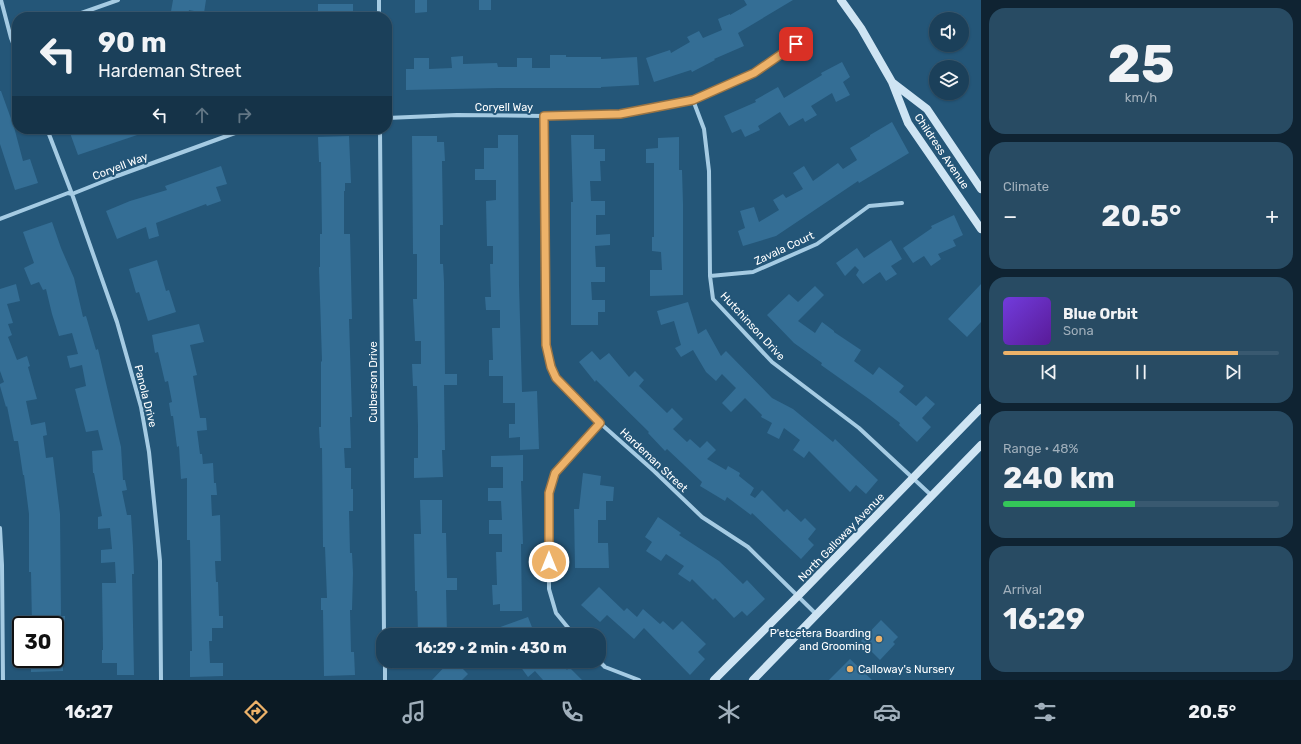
<!DOCTYPE html>
<html lang="en">
<head>
<meta charset="utf-8">
<style>
	:root { --surface:#1b405a; --page:#284b63; --text:#f1f3f6; --muted:#a0afbb; --line:#395970; --accent:#edb269 }
	body { margin:0; font-family:Rubik,sans-serif; background:var(--page); color:var(--text); height:100vh; display:flex; flex-direction:column; font-size:15px; white-space:nowrap }
	* { box-sizing:border-box; margin:0 }
	p { font-size:13px; color:var(--muted) }
	.icon { flex:none; width:22px; height:22px; fill:none; stroke:currentColor; stroke-width:2; stroke-linecap:round; stroke-linejoin:round }
	.map { position:relative; flex:1; overflow:hidden }
	.sheet { display:flex; flex-direction:column; gap:8px; padding:8px; background:#0f2332; width:320px }
	.sheet>* { flex:none }
	.banner { position:absolute; left:12px; top:12px; width:380px; height:122px; border-radius:16px; box-shadow:0 1px 3px #0004,0 0 0 1px var(--line); background:#1b405a; color:var(--text); overflow:hidden }
	.tools { position:absolute; left:929px; top:12px; display:grid; gap:8px }
	.tools a { display:grid; place-items:center; width:40px; height:40px; border-radius:50%; background:var(--surface); box-shadow:0 1px 3px #0004,0 0 0 1px var(--line); font-size:20px }
	.speed { position:absolute; left:12px; top:616px; display:flex; gap:8px; font-size:20px; font-weight:700; text-align:center }
	.speed>* { display:grid; place-content:center; width:52px; height:52px; border-radius:50%; background:var(--surface); box-shadow:0 1px 3px #0004,0 0 0 1px var(--line); line-height:1 }
	.speed .limit { border:2px solid #111; border-radius:6px; background:#fff; color:#111 }
	.pin { position:absolute; display:grid; place-items:center; width:34px; height:34px; color:#fff; margin:-17px; border-radius:8px; box-shadow:0 2px 6px #0006 }
	.me { position:absolute; width:44px; margin:-22px; rotate:0deg; stroke-linejoin:round; filter:drop-shadow(0 0 3px #0008) }
	.turn { display:flex; align-items:center; gap:14px; height:84px; padding:0 20px; font-size:18px }
	.turn .icon { width:52px; height:52px; stroke-width:2.5 }
	.turn b { display:block; font-size:28px; line-height:34px }
	.lanes { display:flex; align-items:center; height:38px; padding:0 20px; background:#0003; justify-content:center; gap:20px; direction:ltr }
	.lanes .off { opacity:.35 }
	.big { font-size:30px; font-weight:700; line-height:1.1 }
	.sheet .tile { flex:1; display:flex; flex-direction:column; justify-content:center; gap:6px; min-width:0; padding:0 14px; border-radius:16px; background:var(--page) }
	.sheet .dial { align-items:center; gap:0 }
	.dial b { font-size:52px; line-height:1 }
	.song { display:flex; align-items:center; gap:12px }
	.cover { width:48px; height:48px; border-radius:6px; background:linear-gradient(135deg,hsl(260 70% 55%),hsl(270 70% 35%)) }
	.played { height:4px; border-radius:2px; background:linear-gradient(90deg,var(--accent) 85%,var(--line) 85%) }
	.keys { display:flex; justify-content:space-around; direction:ltr }
	.heat { display:flex; justify-content:space-between; align-items:center; font-size:22px; direction:ltr }
	.charge { height:6px; border-radius:3px; background:linear-gradient(90deg,#34c759 48%,var(--line) 0) }
	.trip { position:absolute; left:376px; top:628px; width:230px; height:40px; border-radius:16px; background:var(--surface); box-shadow:0 1px 3px #0004,0 0 0 1px var(--line); font-weight:700; line-height:40px; text-align:center }
	.menu { display:flex; height:64px; justify-content:space-around; align-items:center; background:#0b1a24; color:var(--muted) }
	.menu .icon { width:28px; height:28px }
	.menu .current { color:var(--accent) }
	.menu b { font-size:18px; color:var(--text) }
	main { display:flex; flex:1; min-height:0 }
	.map>svg:first-child { display:block }
</style>
</head>
<body>
<main>
<div class="map">
<svg width="981" height="680" viewBox="0 0 981 680">
	<rect width="100%" height="100%" fill="#245678"/>
	<path fill="#346e95" d="M173,0H206L204,13L189,10L188,17H170Z
		M415,0H427V12L415,13Z
		M479,0H491V10H479Z
		M744,0H793L738,33L744,46L714,59L715,60L692,72L691,70L654,82L646,58L670,50L671,53L690,42L687,37L699,31L703,38L722,30L718,19L730,14V15L747,5Z
		M318,4H353V17H318Z
		M550,55H566V57H601V59L637,57L639,85L601,87V88H498L406,90V69H414V58H429V69L452,68L451,57L463,56V64L497,63L498,67H517V58H532V68H550Z
		M842,62L850,77L843,82L850,95L836,102L832,93L811,106L817,115L805,122L803,118L789,126L780,112L758,126L760,130L745,137L741,129L732,133L724,116L756,102L755,100L778,87L784,98L822,75L821,73Z
		M0,91H1L14,127L23,161L30,159L38,183L15,190L0,144Z
		M892,122L909,153L859,183L858,181L776,236L743,246L738,231L745,228L740,211L754,207L759,222L779,210L773,200L783,194L786,198L803,189L793,173L804,166L813,181L838,163L843,169L857,160L850,148L870,136V135Z
		M81,129H149V131L78,155L70,133Z
		M498,135H518L519,285L522,392L537,391L539,449L520,450V437L509,438V424H515V403H503V376H489V360H493L492,328H500V310H486L485,297H491L490,264H493V246H487L486,201L496,200V180H475V169H484V148H498Z
		M571,135H594V149H605V161H600L601,181H590L591,201H605V215H596V235L610,234V245L595,246L596,267H605V282H591L592,300H605V312H598V325H571V202H573Z
		M349,136L351,183H345V191H344V234H350L352,319H349L352,417H350L351,448H344L345,468H351V489H353V511H349L350,553H352L353,573L352,610H350L351,652H354L355,675L324,676L323,610H321V598H327L325,547H323L322,448H320L319,427H321V362L322,361L319,267H320V234H322L321,162H319L318,137Z
		M412,136H437V142H444L445,161H442L443,225H440V264H443L444,282L445,374H457V385H444L445,450H442L443,477L414,478V458H418V427L417,386H413L412,364H421V341H415L413,299H417V254H413Z
		M679,137V170H682L683,204V295L650,296V270H662L661,252L652,251V237H654V163H646V149L658,148V138Z
		M221,166L227,184L216,187L221,201L207,206L206,204L156,223L159,236L149,239L146,227L117,239L106,211L130,201L167,190L165,186Z
		M954,215L963,235L953,240L956,246L938,254L941,259L931,266L924,256L913,263L903,248L932,228L931,226Z
		M52,222L61,248L74,278L83,317L86,316L96,350L98,349L121,447L123,480H125L127,490L122,491L127,515H131L133,547L134,574H132L134,675H117V663H102V650H103L102,583H116L115,562L101,563V550L112,549L110,528L98,529V517L102,516L94,473H93L92,451L103,450L98,430L86,432L75,389L86,386L82,365L70,368L67,356L78,354L72,333L59,336L52,314L46,289L43,290L39,282L31,285L24,268L34,263L23,232Z
		M891,240L902,259L891,266L897,274L886,281L880,272L863,284L856,275L859,270L855,266L845,276L836,263L857,248L864,258Z
		M157,260L166,291L169,290L176,312L148,321L139,292L136,293L129,269Z
		M16,284L20,301L7,304L13,323L8,324L12,335L8,337L17,360L27,356L30,366L28,367L37,399L26,401L31,425L45,422L47,435L43,436L46,458L53,457L60,514L61,616H65V630H55V625H32L31,572H29V514L24,475H23L18,441H14L7,406L6,407L0,386V384L4,382L0,371V289Z
		M981,284V322L967,337L948,319Z
		M815,286L824,295L798,321L815,333L822,322L834,331V332L861,350L854,361L873,375L879,367L904,386L899,392L916,406L926,396L935,404L922,418L931,427L917,442L899,425L900,423L869,399L821,365L822,363L794,343L767,315L789,294L798,302Z
		M688,302L698,334L706,329L721,356L726,351L772,398L793,409L833,442L835,439L878,480L866,494L856,485L850,492L809,451L804,458L793,450L800,440L784,428L779,439L767,433L772,423L761,417L762,415L745,398L731,412L722,403L736,388L722,374L716,381L706,372L693,350L681,357L675,348L681,345L674,321L661,325L657,311Z
		M199,324L204,342L190,345L197,375L193,376L200,418H206L207,430L197,431L200,454H202L203,464L213,463L214,483H216L217,495H211L212,516L220,515L221,561H215L216,582H218L219,616H223V628H212V641H209L210,663H223V676L190,677V651H192L190,540H187V478L181,479L179,446L177,447L173,416H171L169,403L172,402L168,381L165,382L158,352L155,353L152,335Z
		M592,351L600,360L609,353L629,377L635,371L644,380L639,386L667,413L672,408L683,419L673,429L687,442L690,439L700,448L707,441L716,450L707,459L726,470L728,466L740,473L739,476L754,488L750,495L755,498L762,490L784,512L787,509L801,522L805,518L816,529L808,539L814,545L801,559L752,513L751,515L727,497L725,501L700,486L702,482L667,449L665,451L648,433L649,432L596,380L595,382L579,362Z
		M523,455V481H521L523,544H521L522,611H500V604L493,605L492,585H497L496,552H502V534H489V520H502L501,501H488V488H503V467H491V456Z
		M583,473L601,476L600,485L614,487L613,501H606V520H598V543H608L609,568H575L574,509H579Z
		M420,500H442V533H446L447,578H457V590H446L447,635H418L417,591H415L414,534H421Z
		M658,517L681,533L679,535L719,561L743,584L747,580L765,599L747,616L742,611L734,618L715,598L713,600L692,579L690,582L678,574L684,566L666,554L661,561L646,551L652,542L645,537Z
		M599,587L624,611L627,608L637,617L643,609L660,624L663,621L673,630L682,621L706,644L698,652L705,659L690,675L644,628L634,639L607,615L600,622L581,605Z
		M528,617L535,635H481V634Z
		M881,620L898,637L893,642L895,644L880,660L861,641Z
		M31,659H63V671L31,672Z
		M850,659L872,680H829Z
		M450,661H455L468,674L462,680H432Z
		M526,661H560L567,670L569,667L582,680H543L535,671L528,677L520,666Z"/>
	<g fill="none" stroke-linecap="round" stroke-linejoin="round">
		<path stroke="#a5cbe3" stroke-width="4" d="M1,0L11,38L17,53
			M379,0V17
			M70,17L118,0
			M693,100L704,129L709,171L710,276L713,299L772,362L859,428L931,495
			M544,116L546,345L551,367L556,378L600,423L654,471L702,517L748,547L816,614
			M387,118L457,115L544,116L620,114L693,100L754,73L797,44
			M47,129L72,194L117,322L141,407L149,452L160,561L161,680
			M380,129L384,635
			M0,219L68,193L72,194L117,176L246,129
			M710,276L753,272L817,244L869,206L902,203
			M0,528L2,565L3,680
			M574,635L556,613L549,589V493L555,473L600,423
			M385,661V680
			M599,661L605,667L639,680"/>
		<path stroke="#cee4f3" stroke-width="8" d="M841,0L861,28L892,82L908,123L981,229
			M893,83L927,109L981,189
			M714,680L798,596L981,408
			M753,680L981,445"/>
	</g>
	<g fill="none" stroke-linecap="round" stroke-linejoin="round">
		<g stroke="#9a7444" stroke-width="10">
			<path id="route" d="M549,562V493L555,473L600,423L556,378L551,367L546,345L544,116L620,114L693,100L754,73L796,44"/>
		</g>
		<use href="#route" stroke="#edb269" stroke-width="7"/>
	</g>
	<g fill="#edb269" stroke="#245678" stroke-width="1.5">
		<circle cx="879" cy="639" r="4"/>
		<circle cx="850" cy="669" r="4"/>
	</g>
	<g text-anchor="middle" stroke-width="4" stroke-linejoin="round" paint-order="stroke">
		<g font-size="11" fill="#fff" stroke="#245678">
			<text x="504" y="111">Coryell Way</text>
			<text transform="translate(942 151) rotate(56)" y="4">Childress Avenue</text>
			<text transform="translate(120 166) rotate(-21)" y="4">Coryell Way</text>
			<text transform="translate(784 248) rotate(-25)" y="4">Zavala Court</text>
			<text transform="translate(753 326) rotate(47)" y="4">Hutchinson Drive</text>
			<text transform="translate(373 382) rotate(-90)" y="4">Culberson Drive</text>
			<text transform="translate(146 396) rotate(76)" y="4">Panola Drive</text>
			<text transform="translate(654 460) rotate(43)" y="4">Hardeman Street</text>
			<text transform="translate(841 537) rotate(-46)" y="4">North Galloway Avenue</text>
		</g>
		<g font-size="11" fill="#fff" stroke="#245678" text-anchor="end">
			<text x="871" y="637">P'etcetera Boarding<tspan x="871" dy="13">and Grooming</tspan></text>
			<text x="858" y="673" text-anchor="start">Calloway's Nursery</text>
		</g>
	</g>
</svg>
<div class="tools">
<a><svg class="icon" aria-label="sound" viewBox="0 0 24 24"><path d="M4 9h4l5-4v14l-5-4H4zM17 9q2 3 0 6"/></svg></a>
<a><svg class="icon" aria-label="layers" viewBox="0 0 24 24"><path d="M12 4l9 5-9 5-9-5zM3 14l9 5 9-5"/></svg></a>
</div>
<div class="speed"><div class="limit">30</div></div>
<div class="pin" style="left:796px;top:44px;background:#d93025"><svg class="icon" aria-label="arrive" viewBox="0 0 24 24"><path d="M6 21V4h12l-3 4 3 4H6"/></svg></div>
<svg class="me" style="left:549px;top:562px" viewBox="-20 -20 40 40"><circle r="17" fill="#edb269" stroke="#fff" stroke-width="3"/><path d="M0-11L8 9 0 5-8 9z" fill="#fff"/></svg>
<div class="trip">16:29 · 2 min · 430 m</div>
<div class="banner">
<div class="turn"><svg class="icon" aria-label="left" viewBox="0 0 24 24"><path d="M17 20v-9H6M10 6l-5 5 5 5"/></svg><div><b>90 m</b>Hardeman Street</div></div>
<div class="lanes"><svg class="icon" aria-label="left" viewBox="0 0 24 24"><path d="M17 20v-9H6M10 6l-5 5 5 5"/></svg><svg class="icon off" aria-label="ahead" viewBox="0 0 24 24"><path d="M12 20V5M6 11l6-6 6 6"/></svg><svg class="icon off" aria-label="right" viewBox="0 0 24 24"><path d="M7 20v-9h11M14 6l5 5-5 5"/></svg></div>
</div>
</div>
<section class="sheet">
<div class="tile dial"><b>25</b><p>km/h</p></div>
<div class="tile"><p>Climate</p>
<div class="heat"><a>−</a><b class="big">20.5°</b><a>+</a></div>
</div>
<div class="tile">
<div class="song"><i class="cover"></i><div><b>Blue Orbit</b><p>Sona</p></div></div>
<div class="played"></div>
<div class="keys"><svg class="icon" aria-label="previous" viewBox="0 0 24 24"><path d="M18 5L8 12l10 7zM5 5v14"/></svg><svg class="icon" aria-label="pause" viewBox="0 0 24 24"><path d="M8 5v14M16 5v14"/></svg><svg class="icon" aria-label="next" viewBox="0 0 24 24"><path d="M6 5l10 7-10 7zM19 5v14"/></svg></div>
</div>
<div class="tile"><p>Range · 48%</p><b class="big">240 km</b><div class="charge"></div></div>
<div class="tile"><p>Arrival</p><b class="big">16:29</b></div>
</section>
</main>
<nav class="menu">
<b>16:27</b>
<svg class="icon current" aria-label="directions" viewBox="0 0 24 24"><path d="M12 3l9 9-9 9-9-9zM9 14v-3h6M13 9l2 2-2 2"/></svg>
<svg class="icon" aria-label="music" viewBox="0 0 24 24"><path d="M9 18V5l10-2v13"/><circle cx="6" cy="18" r="3"/><circle cx="16" cy="16" r="3"/></svg>
<svg class="icon" aria-label="phone" viewBox="0 0 24 24"><path d="M5 4h4l2 5-3 2q2 4 5 5l2-3 5 2v4C11 20 4 13 5 4z"/></svg>
<svg class="icon" aria-label="climate" viewBox="0 0 24 24"><path d="M12 3v18M4 7l16 10M4 17L20 7"/></svg>
<svg class="icon" aria-label="car" viewBox="0 0 24 24"><path d="M5 17H2v-5l4-1 3-4h7l3 4 3 1v5h-3M9 17h6M6 11h13"/><circle cx="7" cy="17" r="2"/><circle cx="17" cy="17" r="2"/></svg>
<svg class="icon" aria-label="filters" viewBox="0 0 24 24"><path d="M4 7h16M4 17h16"/><circle cx="9" cy="7" r="2"/><circle cx="15" cy="17" r="2"/></svg>
<b>20.5°</b>
</nav>
</body>
</html>
